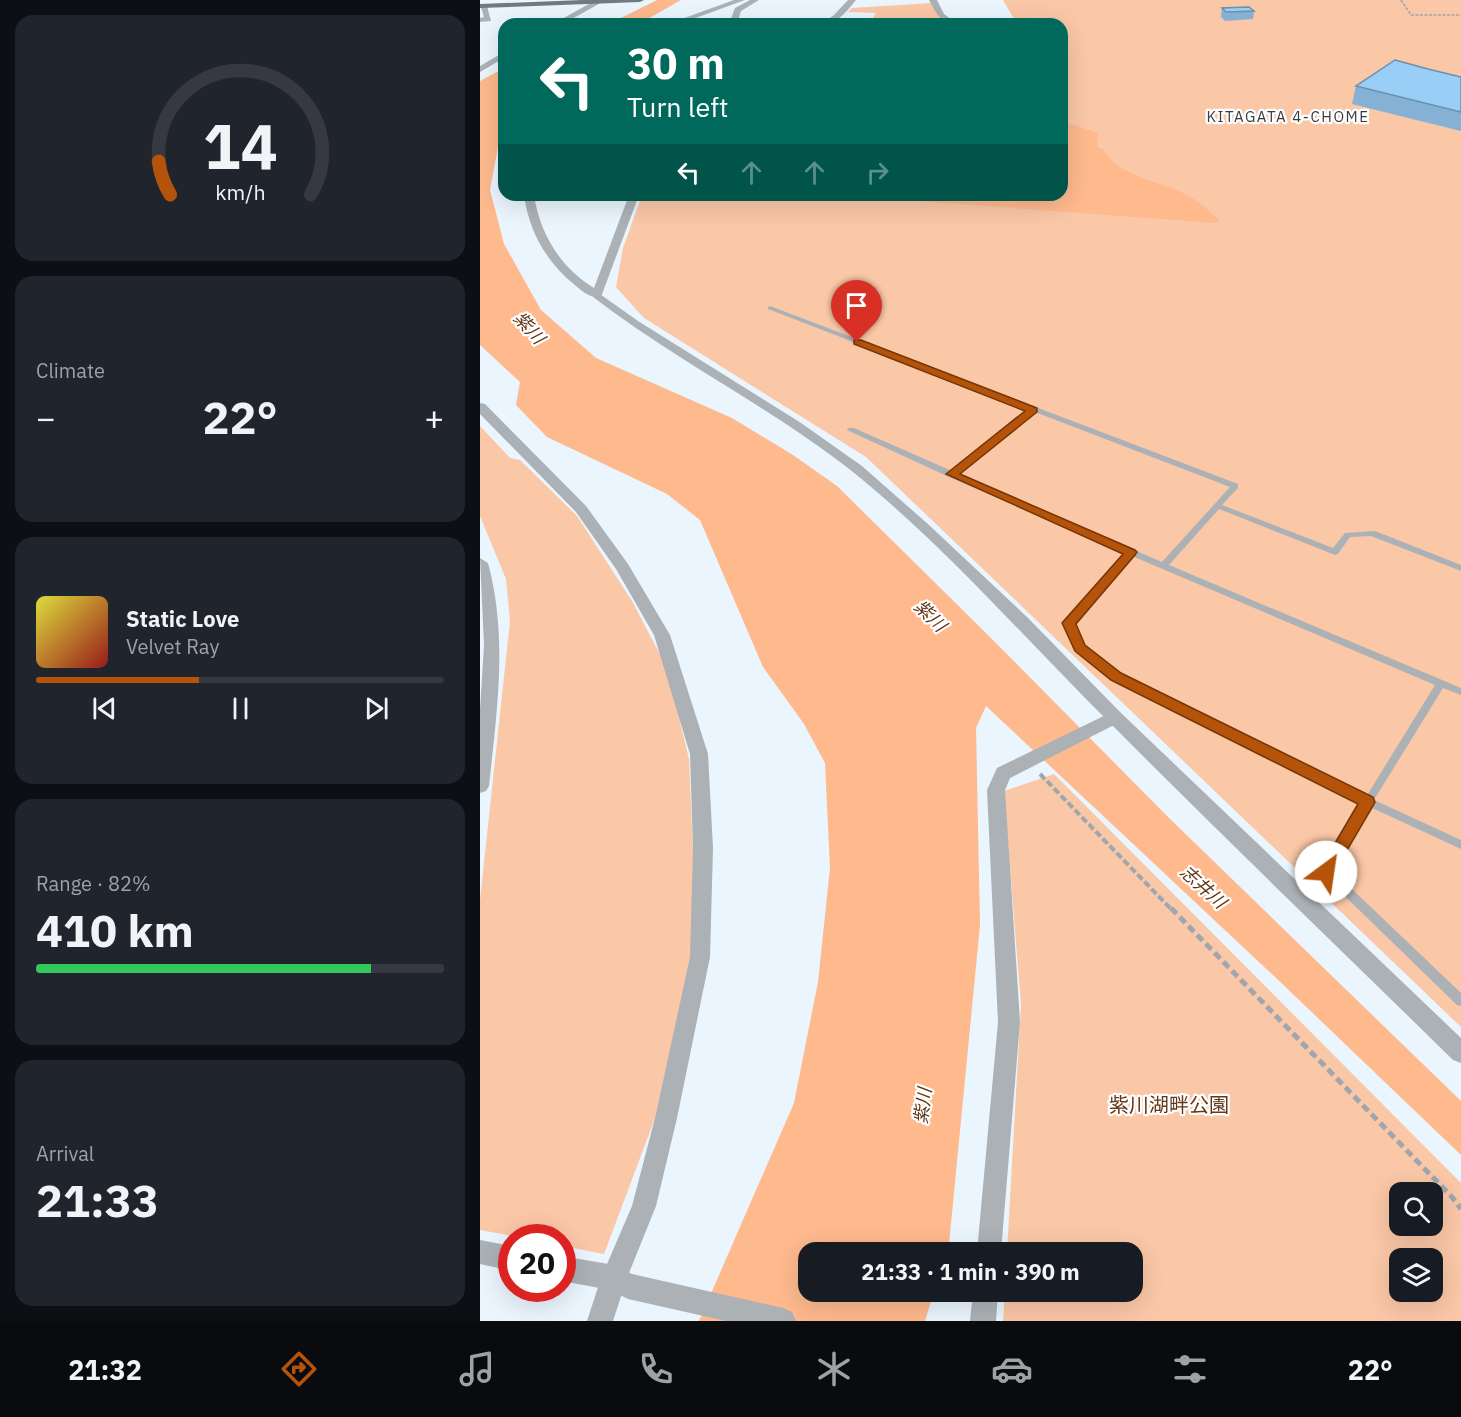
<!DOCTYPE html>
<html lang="en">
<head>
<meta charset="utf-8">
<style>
	:root { --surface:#171b24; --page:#20242c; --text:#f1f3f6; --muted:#9ea1a6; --line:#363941; --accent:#b45309 }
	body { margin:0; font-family:"IBM Plex Sans","Noto Sans JP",sans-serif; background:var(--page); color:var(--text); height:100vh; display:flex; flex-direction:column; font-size:22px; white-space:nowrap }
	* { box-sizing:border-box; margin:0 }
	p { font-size:20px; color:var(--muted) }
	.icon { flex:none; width:33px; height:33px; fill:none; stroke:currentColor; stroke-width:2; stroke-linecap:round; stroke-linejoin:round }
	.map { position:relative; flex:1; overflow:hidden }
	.drawer { display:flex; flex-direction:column; gap:15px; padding:15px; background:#0d0f14; width:480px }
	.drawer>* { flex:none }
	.top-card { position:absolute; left:18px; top:18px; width:570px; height:183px; border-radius:18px; box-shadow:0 6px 24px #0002; background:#00695c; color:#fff; overflow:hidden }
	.buttons { position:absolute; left:909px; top:1182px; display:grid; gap:12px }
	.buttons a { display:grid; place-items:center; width:54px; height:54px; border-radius:12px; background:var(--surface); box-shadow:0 6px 24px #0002; font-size:30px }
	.speed { position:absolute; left:18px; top:1224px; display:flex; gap:12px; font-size:30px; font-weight:700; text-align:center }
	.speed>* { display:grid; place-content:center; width:78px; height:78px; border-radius:50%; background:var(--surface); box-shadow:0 6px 24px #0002; line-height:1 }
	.speed .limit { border:9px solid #d22; background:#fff; color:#111 }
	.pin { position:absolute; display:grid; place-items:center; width:51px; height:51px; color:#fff; margin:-62px -26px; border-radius:50% 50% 50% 0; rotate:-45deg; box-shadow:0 0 6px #0007 }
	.pin .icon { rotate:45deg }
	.me { position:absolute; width:66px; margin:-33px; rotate:31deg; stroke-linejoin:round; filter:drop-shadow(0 0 4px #0008) }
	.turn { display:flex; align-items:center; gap:21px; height:126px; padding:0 30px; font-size:27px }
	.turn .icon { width:78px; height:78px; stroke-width:2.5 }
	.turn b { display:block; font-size:42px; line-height:51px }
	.lanes { display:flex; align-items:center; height:57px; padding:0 30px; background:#0003; justify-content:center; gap:30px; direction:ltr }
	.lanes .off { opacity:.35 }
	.big { font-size:45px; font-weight:800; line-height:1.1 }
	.drawer .widget { flex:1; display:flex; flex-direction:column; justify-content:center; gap:9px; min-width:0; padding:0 21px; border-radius:18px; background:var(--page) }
	.drawer .dial { align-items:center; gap:0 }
	.dial svg { height:156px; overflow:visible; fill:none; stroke:var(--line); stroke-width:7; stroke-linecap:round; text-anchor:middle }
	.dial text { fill:var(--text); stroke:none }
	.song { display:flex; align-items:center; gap:18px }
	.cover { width:72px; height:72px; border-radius:9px; background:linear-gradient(135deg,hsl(60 70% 55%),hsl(0 70% 35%)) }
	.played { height:6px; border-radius:3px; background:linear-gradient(90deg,var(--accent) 40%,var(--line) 40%) }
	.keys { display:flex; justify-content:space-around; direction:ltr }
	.heat { display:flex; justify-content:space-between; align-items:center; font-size:33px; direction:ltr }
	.charge { height:9px; border-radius:4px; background:linear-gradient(90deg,#34c759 82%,var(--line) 0) }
	.trip { position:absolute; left:318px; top:1242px; width:345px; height:60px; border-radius:18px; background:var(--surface); box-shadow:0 6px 24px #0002; font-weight:800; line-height:60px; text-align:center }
	.menu { display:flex; height:96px; justify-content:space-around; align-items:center; background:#090b0e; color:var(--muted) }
	.menu .icon { width:42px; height:42px }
	.menu .current { color:var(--accent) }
	.menu b { font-size:27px; color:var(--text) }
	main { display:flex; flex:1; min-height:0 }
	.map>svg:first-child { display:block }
</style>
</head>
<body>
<main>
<section class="drawer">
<div class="widget dial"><svg viewBox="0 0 100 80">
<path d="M14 69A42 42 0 1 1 86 69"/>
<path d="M14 69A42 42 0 0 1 8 52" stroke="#b45309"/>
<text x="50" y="56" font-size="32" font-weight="700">14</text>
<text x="50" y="72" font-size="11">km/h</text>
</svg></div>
<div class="widget"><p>Climate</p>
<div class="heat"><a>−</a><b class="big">22°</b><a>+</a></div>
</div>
<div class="widget">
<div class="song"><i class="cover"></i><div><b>Static Love</b><p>Velvet Ray</p></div></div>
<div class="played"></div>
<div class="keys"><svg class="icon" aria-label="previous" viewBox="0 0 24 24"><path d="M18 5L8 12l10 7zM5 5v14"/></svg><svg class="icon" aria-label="pause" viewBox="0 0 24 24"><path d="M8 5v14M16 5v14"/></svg><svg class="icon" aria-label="next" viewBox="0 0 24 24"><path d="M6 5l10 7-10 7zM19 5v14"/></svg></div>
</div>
<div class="widget"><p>Range · 82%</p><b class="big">410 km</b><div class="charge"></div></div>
<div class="widget"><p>Arrival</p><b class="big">21:33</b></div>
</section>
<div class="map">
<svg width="981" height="1321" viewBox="0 0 981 1321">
	<rect width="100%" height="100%" fill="#eaf5fe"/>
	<path fill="#fac7a7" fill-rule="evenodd" d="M523,0H981V1027L386,457L164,318L136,287L143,248L162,195H582V24H537Z
		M451,3L463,20L410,24H352L358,21L390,23L396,13L368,12L372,8Z
		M0,426L30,458L40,460L97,516L152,601L187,668L209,759L213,850L212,954L175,1118L124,1254L83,1246L82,1238L39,1237L0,1230V900L30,621L26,579L0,516Z
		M574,774L981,1183V1321H523L525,1292H652V1252H527L541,1005L524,791ZM920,1192H952V1226H920ZM920,1258H952V1292H920Z"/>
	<path fill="#feb98d" d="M177,0H201L159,24H123L137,20Z
		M24,68V141L18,147L10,190L24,244L61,310L116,358L252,418L313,455L357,486L513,640L689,818L981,1101V1155L794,976L506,706L496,728L500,925L469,1244L466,1252H328V1292H454L445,1321H219L314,1103L338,982L350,868L345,763L324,724L283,667L220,520L187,494L67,437L36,405L40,382L0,345V81Z
		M582,121L618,133L617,147L623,149C638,177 683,182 709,196C720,202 730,212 739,220L736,223L439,201L428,195H582Z"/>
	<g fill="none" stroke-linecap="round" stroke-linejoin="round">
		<path stroke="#9fa7ae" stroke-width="1.5" stroke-dasharray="3 1.5" stroke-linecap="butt" d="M921,0L931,15H981"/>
		<path stroke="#9fa7ae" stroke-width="4" stroke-dasharray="7 3" stroke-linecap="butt" d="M560,774L692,910"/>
		<path stroke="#9fa7ae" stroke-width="5" stroke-dasharray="8 4.5" stroke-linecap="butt" d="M691,908L972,1197L981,1209"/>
		<path fill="#acb1b6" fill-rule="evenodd" d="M290,306L758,484V488L742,505L853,548L865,533L895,531L981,565V571L891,536L870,537L858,554L855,555L739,509L689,565L981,688V695L963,688L894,800L981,840V849L890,807L852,870L981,993V1006L977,1005L842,874L841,871L882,804L633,679L596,649L585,623L646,553L469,477L367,430L368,428H374L472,471L549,410L288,309V307ZM555,412L750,487L682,562L478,474ZM652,556L955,685L886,797L639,675L603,645L594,623Z"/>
		<path fill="#acb1b6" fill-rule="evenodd" d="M116,0L124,1L83,24H73Z
			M254,0H265L199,24H188Z
			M270,0H279L261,11L257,24H249L255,8Z
			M368,0H376C366,12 358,24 341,24L354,15Z
			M449,0H457L464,14L477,24C461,24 456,13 449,0Z
			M0,4L7,6L11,21L0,22V18L4,17Z
			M24,52V58L0,72V66Z
			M44,195H54C60,234 80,267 114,288L149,195H159L121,297C112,299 103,292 96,286C67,263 49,232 44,195Z
			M0,403L5,404L106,506L148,564L190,635L228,754L233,848L230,957L197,1118L176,1206L147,1278L133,1321H107L121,1278L152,1206L175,1118L210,957L213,848L210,754L174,635L136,569L96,512L0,414Z
			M0,558L8,563C28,637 17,710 9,786L6,791L0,793V710L4,645Z
			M634,711L640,712L643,717L640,722L530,778L525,790L540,1022L521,1252H497L518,1022L507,790L517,768Z
			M493,1292H518L516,1321H490Z"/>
		<path fill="#acb1b6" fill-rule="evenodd" d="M117,292L158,321L321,423L382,466L449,525L548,618L640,712L981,1038V1063L973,1060C859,948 743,837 630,723C545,639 466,547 373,472C291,407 196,361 113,297V293Z
			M0,1240L32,1246V1271L0,1264Z
			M82,1256L134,1265L152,1274L303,1308L312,1312L316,1321H246L148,1299L130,1290L82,1281Z"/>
		<path fill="#707a83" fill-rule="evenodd" d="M102,0H164L160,2L0,8V4Z"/>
	</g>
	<path fill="#84b1d4" d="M742,8L774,11L773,19L745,21L741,17Z
		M948,69L981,77V131L872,104L876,86Z"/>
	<path fill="#99cef6" stroke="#6b90ac" stroke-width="1.5" d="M769,7L774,11L746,12L742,8Z
		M915,60L948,69L981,77V112L876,86Z"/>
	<path fill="#b45309" stroke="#753606" stroke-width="1.5" d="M374,340H381L557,408V412L480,474L655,550L657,552L655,555L596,624L605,645L641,673L893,797L895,802L893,806L852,876L846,878L841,876L838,872L878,804L631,680L595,651L582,623L643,554L466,474L545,411L374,344Z"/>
	<g text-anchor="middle" stroke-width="4.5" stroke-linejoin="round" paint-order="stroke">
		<g font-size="15" letter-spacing="1.5" fill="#383d41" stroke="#fff">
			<text x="808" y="122">KITAGATA 4-CHOME</text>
		</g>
		<g font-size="18" font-style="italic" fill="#623516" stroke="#fff">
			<text transform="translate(49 328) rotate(48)" y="6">紫川</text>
			<text transform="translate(450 616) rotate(44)" y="6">紫川</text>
			<text transform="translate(723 887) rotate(42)" y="6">志井川</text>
			<text transform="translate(443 1106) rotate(-83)" y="6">紫川</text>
		</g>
		<g font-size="20" fill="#643718" stroke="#fff">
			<text x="689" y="1112">紫川湖畔公園</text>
		</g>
	</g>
</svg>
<div class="buttons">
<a><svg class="icon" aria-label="search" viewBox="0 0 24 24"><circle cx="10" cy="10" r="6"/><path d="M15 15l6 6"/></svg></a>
<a><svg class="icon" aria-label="layers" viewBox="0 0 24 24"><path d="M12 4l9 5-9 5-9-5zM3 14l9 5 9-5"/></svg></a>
</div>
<div class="speed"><div class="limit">20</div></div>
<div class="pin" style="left:377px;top:342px;background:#d93025"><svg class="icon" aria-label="arrive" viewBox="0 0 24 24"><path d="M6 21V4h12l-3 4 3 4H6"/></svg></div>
<svg class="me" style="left:846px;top:872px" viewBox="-20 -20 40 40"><circle r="19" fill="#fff"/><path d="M0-13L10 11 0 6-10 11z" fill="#b45309"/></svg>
<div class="trip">21:33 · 1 min · 390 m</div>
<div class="top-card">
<div class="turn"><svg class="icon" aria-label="left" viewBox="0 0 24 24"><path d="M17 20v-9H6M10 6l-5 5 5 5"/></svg><div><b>30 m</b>Turn left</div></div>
<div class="lanes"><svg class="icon" aria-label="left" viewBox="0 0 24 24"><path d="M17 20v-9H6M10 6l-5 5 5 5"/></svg><svg class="icon off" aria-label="ahead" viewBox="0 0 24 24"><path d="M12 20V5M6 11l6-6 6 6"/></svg><svg class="icon off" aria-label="ahead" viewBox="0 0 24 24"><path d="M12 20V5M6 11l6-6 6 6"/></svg><svg class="icon off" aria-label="right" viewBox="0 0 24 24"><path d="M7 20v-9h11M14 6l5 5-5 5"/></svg></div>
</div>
</div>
</main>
<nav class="menu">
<b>21:32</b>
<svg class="icon current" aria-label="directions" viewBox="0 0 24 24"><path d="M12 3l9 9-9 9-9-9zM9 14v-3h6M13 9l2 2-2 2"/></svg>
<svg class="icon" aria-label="music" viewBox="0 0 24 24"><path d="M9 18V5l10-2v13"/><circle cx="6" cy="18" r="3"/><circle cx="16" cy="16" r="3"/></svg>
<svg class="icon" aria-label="phone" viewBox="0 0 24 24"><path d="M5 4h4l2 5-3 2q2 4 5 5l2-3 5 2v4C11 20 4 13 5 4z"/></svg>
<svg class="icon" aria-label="climate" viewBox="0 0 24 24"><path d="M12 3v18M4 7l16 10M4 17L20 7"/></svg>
<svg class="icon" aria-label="car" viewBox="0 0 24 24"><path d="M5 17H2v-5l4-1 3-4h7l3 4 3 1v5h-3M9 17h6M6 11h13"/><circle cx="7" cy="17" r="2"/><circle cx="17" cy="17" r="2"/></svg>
<svg class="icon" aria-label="filters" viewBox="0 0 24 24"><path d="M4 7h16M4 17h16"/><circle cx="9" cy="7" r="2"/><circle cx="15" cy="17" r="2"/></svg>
<b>22°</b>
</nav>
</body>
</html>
